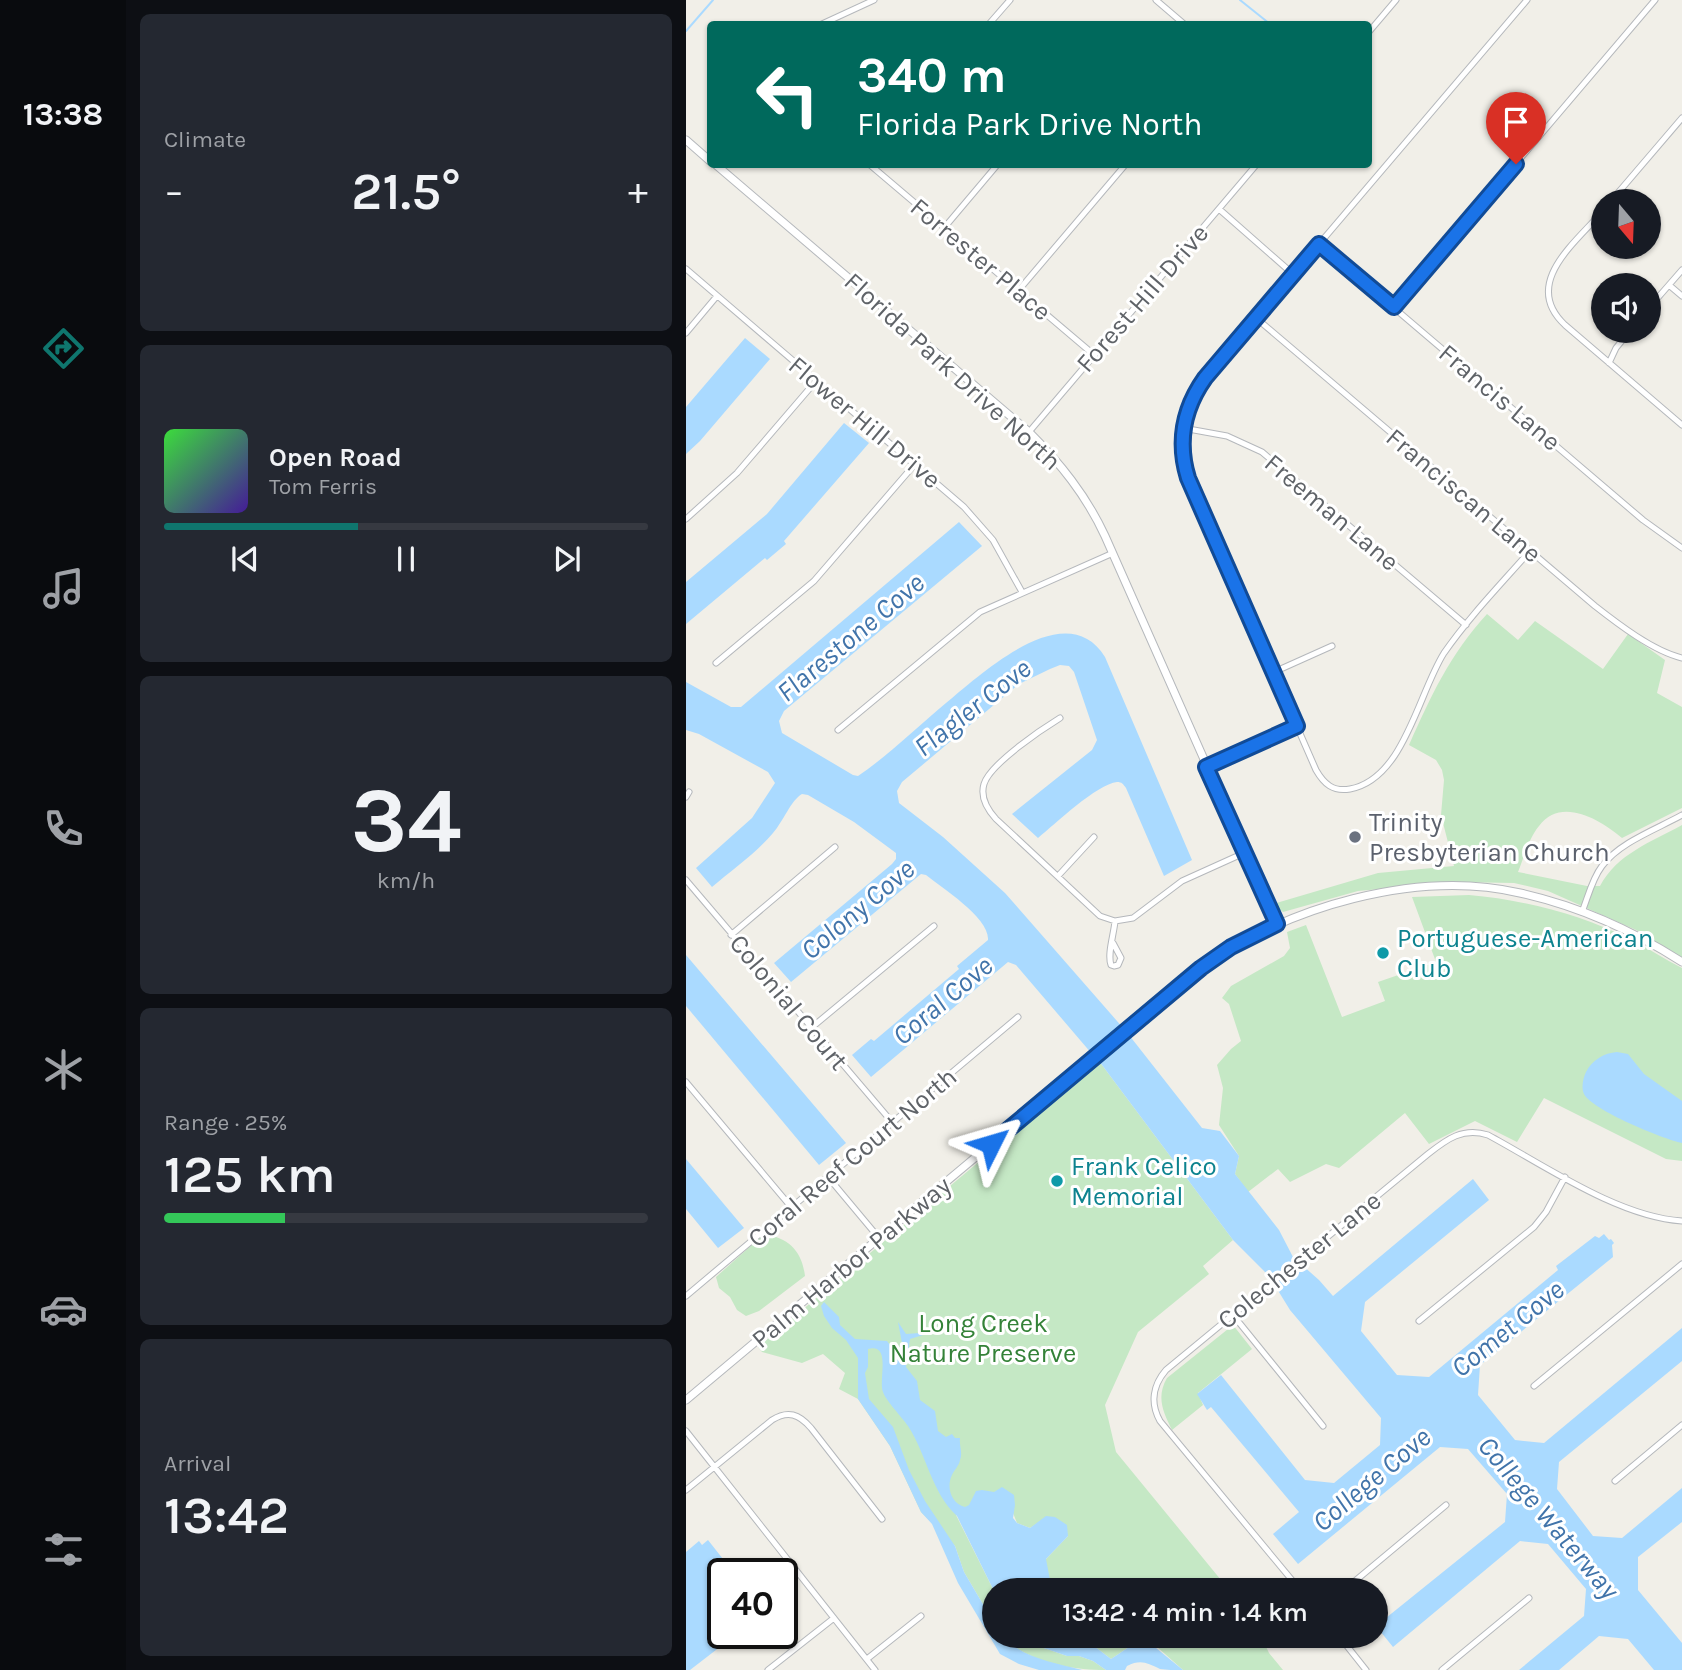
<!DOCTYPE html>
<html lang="en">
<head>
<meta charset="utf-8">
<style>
	:root { --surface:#171b24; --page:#242831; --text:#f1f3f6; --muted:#9ea1a6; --line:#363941; --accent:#0f766e }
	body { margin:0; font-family:Karla,sans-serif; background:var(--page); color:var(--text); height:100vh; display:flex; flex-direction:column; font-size:26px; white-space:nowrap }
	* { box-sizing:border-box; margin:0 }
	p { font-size:23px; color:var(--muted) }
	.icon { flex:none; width:38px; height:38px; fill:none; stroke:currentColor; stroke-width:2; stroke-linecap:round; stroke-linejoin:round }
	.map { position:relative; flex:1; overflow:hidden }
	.drawer { display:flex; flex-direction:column; gap:14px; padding:14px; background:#0d0f14; width:560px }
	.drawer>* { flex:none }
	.banner { position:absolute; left:21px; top:21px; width:665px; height:147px; border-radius:7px; box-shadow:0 2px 5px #0004; background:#00695c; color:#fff; overflow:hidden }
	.needle { width:46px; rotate:161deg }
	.fabs { position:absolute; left:905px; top:189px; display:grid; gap:14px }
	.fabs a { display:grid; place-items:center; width:70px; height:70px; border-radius:50%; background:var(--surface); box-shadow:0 2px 5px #0004; font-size:35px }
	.speed { position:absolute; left:21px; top:1558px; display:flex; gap:14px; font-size:35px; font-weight:700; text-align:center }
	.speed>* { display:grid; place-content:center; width:91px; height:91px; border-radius:50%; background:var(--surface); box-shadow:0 2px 5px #0004; line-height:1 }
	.speed .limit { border:4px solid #111; border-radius:10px; background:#fff; color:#111 }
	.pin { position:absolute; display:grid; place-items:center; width:60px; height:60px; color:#fff; margin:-72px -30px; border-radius:50% 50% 50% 0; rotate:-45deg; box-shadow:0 0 7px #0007 }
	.pin .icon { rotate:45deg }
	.me { position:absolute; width:77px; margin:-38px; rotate:50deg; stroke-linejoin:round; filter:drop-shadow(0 0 5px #0008) }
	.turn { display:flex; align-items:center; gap:24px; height:147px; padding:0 35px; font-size:32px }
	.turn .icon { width:91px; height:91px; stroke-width:2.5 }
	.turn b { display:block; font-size:49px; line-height:60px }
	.big { font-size:52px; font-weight:600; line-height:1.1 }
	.drawer .tile { flex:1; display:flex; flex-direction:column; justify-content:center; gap:10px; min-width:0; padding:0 24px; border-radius:10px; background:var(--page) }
	.drawer .dial { align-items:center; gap:0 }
	.dial b { font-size:91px; line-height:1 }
	.song { display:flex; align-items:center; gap:21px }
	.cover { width:84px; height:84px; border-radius:10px; background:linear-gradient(135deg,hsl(120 70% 55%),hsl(260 70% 35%)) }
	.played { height:7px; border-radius:4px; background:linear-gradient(90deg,var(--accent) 40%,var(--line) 40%) }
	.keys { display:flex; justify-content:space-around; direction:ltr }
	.heat { display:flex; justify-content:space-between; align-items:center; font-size:38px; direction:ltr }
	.charge { height:10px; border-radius:5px; background:linear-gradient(90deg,#34c759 25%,var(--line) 0) }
	.trip { position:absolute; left:296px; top:1578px; width:406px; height:70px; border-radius:35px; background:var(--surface); box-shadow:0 2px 5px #0004; font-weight:600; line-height:70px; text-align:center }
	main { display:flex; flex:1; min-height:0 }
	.menu { display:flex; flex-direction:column; width:126px; justify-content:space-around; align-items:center; background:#090b0e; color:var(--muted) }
	.menu .icon { width:49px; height:49px }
	.menu .active { color:var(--accent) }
	.menu b { font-size:32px; color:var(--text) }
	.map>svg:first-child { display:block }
</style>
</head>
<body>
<main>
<nav class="menu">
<b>13:38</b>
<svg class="icon active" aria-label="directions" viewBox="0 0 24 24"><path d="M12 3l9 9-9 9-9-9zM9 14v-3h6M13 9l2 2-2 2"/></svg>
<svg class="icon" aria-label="music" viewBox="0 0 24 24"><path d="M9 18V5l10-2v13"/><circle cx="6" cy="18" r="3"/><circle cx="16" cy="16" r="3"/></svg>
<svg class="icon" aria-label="phone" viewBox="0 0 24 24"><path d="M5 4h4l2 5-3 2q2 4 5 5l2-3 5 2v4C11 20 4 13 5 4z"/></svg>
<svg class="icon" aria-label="climate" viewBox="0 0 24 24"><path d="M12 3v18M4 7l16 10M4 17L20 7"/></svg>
<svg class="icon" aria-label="car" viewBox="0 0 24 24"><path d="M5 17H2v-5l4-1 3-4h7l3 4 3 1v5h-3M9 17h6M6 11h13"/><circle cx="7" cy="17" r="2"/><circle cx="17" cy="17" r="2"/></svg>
<svg class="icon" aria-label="filters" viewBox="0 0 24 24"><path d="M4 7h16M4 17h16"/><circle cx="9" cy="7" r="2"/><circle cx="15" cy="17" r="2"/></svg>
</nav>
<section class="drawer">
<div class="tile"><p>Climate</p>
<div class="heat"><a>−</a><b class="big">21.5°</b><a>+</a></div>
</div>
<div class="tile">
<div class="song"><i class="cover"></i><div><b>Open Road</b><p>Tom Ferris</p></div></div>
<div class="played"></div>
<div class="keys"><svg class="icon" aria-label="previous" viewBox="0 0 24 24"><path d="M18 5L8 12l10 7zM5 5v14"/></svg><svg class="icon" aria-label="pause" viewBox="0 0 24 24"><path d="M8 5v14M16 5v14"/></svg><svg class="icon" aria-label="next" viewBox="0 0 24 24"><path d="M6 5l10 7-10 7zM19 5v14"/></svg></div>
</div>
<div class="tile dial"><b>34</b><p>km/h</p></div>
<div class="tile"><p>Range · 25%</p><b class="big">125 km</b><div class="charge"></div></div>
<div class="tile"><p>Arrival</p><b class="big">13:42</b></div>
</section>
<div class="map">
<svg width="996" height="1670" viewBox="0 0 996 1670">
	<rect width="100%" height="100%" fill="#f1efe8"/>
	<path fill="#c5e8c5" d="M801,614L832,640L849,621L917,669L942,634L979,660L971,693L996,707V808L936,838C915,820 875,796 853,826C843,838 838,857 832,872L901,886H914C931,854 965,842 996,825V958L950,930L862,891L828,883L771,882L672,891L597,912L587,904L692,873L768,866L755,815L758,780L756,770L750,760L723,745C746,694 763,656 801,614Z
		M783,895C839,900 894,914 944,939C962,948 978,959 996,968V1161L980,1159L858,1098L831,1142L789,1121L743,1144L719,1113L653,1168L640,1164L604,1182L592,1169L562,1192L549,1174L553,1156L533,1125L537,1088L531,1065L545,1049L555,1041L543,1004L536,998L545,986L598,956L604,948L601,932L620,925L656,1017L699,1001L692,982L750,962L726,897Z
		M413,1061L547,1240L517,1266L523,1274L452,1332L419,1405L430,1452L544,1591H360C366,1580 358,1570 360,1559L382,1536L355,1521L344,1528L331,1523L327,1513L270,1515L308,1591V1623L278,1572L269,1546L235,1512L204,1446L172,1399L153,1389L159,1373L137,1354L116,1363L76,1352L72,1347Z
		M78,1234C103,1238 116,1251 119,1276L73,1311L60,1316L51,1310L44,1297L33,1288L30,1277Z
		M547,1325L566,1349L512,1393L517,1405L486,1430C477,1412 470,1397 481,1378Z
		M317,1636H335L343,1643L381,1656H393L407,1661L420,1670C386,1670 341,1663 317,1636Z
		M398,1636H575L583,1653L597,1670H497L470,1646L443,1647L425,1659L404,1643L395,1644Z"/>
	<path fill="#aadaff" d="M59,338L84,359L14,441L0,454V407Z
		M158,423L183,443L98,541L100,544L81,560L79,558L0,624V582L81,514Z
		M273,522L296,546L98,711L93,721L96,733L167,775L172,776C203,755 231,727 260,703C294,675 380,594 419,657L506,860L478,876L440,788C437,784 436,782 431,782C411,784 369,824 352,838L326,814L406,750L411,740L388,672L383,666L374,665L364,669L333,684L216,782L211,791L213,803L257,837L319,893L438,1029L406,1054L330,965L322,962L185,1077L166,1055L185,1039L188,1041L273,969L271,966L302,940C304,918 256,888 240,875L235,874L105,982L88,963L206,864L210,859V853L168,822L122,795L116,794C105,800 97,822 87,833C70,853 46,870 26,887L10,868L66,818L89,783L82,772L13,734L0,730V682L45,707H55Z
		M0,955L160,1143L133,1165L0,1006Z
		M443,1035L516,1128L534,1131L553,1156L549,1174L593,1230L607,1257L633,1280L647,1296L787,1179L803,1200L679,1302L675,1331L711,1375L743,1377L872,1270L870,1266L909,1236L913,1238L918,1234L923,1240L925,1239L928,1243L926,1245L927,1257L794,1365L792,1395L829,1440L858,1443L996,1328V1361L873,1462L871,1489L907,1536L936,1538L996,1488V1522L952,1557V1590L996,1643V1670H968L942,1639L913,1636L873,1670H833L898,1616L900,1589L862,1544L834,1541L707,1647L690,1626L819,1522L821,1494L782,1449L754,1447L612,1564L587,1534L613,1512L525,1407L521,1410L511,1394L535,1375L619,1480L648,1483L694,1445L695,1418L604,1310L583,1276L547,1240L413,1061Z
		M931,1052L942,1054L958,1074L996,1101V1143C977,1139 906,1110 898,1094C895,1088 897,1078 900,1072C906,1060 918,1053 931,1052Z
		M0,1159L58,1228L32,1248L0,1209Z
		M138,1302L153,1317L154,1325L169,1339L201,1341L213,1357L216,1343L212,1322L220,1334L247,1332L224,1339L220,1367L231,1381L234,1400L249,1411L252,1431L260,1437L266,1434L269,1438H274C273,1446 277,1453 274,1460C273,1466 268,1470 266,1475C260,1487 265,1504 279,1507L283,1505L290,1491L296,1490L308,1492L316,1487L328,1495L329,1505L327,1518L331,1523L344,1528L360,1516L369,1517L381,1525L382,1536L360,1559L364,1580L360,1591H308L271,1516C245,1492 241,1455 222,1426C216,1417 200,1401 197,1392C192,1380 206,1343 182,1349V1367L179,1373L183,1399L207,1427L223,1470L239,1501L269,1546L278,1572L308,1623V1636H317C337,1659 368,1662 396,1670H353L333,1664L314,1654L272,1583L246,1524L235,1512L204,1446L172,1399V1358L160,1340L146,1328L138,1316L135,1306Z
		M22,1540L48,1573H37V1633H52L4,1670H0V1552L13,1541L16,1545Z
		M335,1636H398L395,1643H404L425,1659L443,1647L464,1643L497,1670C489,1670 480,1670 474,1669C461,1663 455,1659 441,1666L439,1670H420L407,1661L393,1656H381L343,1643Z"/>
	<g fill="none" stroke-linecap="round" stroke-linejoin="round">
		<path stroke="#aadaff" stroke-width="2" d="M554,0L584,24
			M0,31L27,0"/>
		<g stroke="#b5b8bc" stroke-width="7">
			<path id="minor" d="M470,0L498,24
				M841,0L519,378C496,410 490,448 505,484L630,770C638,784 647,792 664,789C718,779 732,694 758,653C783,617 815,584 844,551
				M136,24L188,0
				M303,24L324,0
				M682,33L710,0
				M183,164L407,354
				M925,201L996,118
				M533,209L607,274
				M917,211C889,243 835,284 879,325L996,425
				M258,228L312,164
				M633,244L957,520L996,548
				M0,269L278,507L307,540L336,592
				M983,285L996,296
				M332,291L440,164
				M708,307L969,0
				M962,309L996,270
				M570,318L909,606C932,624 967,651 996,658
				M0,333L31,296
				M923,363L930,348L944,331
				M497,428L541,436L576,452L780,625
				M343,432L571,164
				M0,519L51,473L130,381
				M30,663L128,581L229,464
				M588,672L646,646
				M374,718C356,729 304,764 298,784C294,797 301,809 310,819L414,916L429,921L447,918L496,881L558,853
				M152,730L294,612L427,553
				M520,767L611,726
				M0,797L3,792
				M372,876L408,837
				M0,880L206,1122
				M896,912C902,897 906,879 916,866C934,842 971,829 996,815
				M45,935L149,847
				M427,943L435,958L432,965L428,966L425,965C421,954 428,934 429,921
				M125,1028L248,926
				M0,1082L106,1208
				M142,1177L193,1238
				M0,1296L332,1017
				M547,1315L637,1426
				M733,1321L848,1227L860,1212L879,1177
				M848,1386L996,1264
				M0,1431L189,1670
				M929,1481L996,1425
				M0,1490L86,1420C102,1410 113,1414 125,1428L196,1519
				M615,1591L474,1421C464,1403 467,1385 480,1370L742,1154C761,1139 777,1127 802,1135C858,1165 932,1217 996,1221
				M657,1591L760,1505
				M653,1636L680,1670
				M181,1659L235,1616
				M82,1670L148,1618
				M756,1670L843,1598"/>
		</g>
		<g stroke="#b5b8bc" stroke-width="9">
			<path id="tertiary" d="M0,140L24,161
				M29,164L343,432C374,463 400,495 419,536L591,924
				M0,1400L515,968C599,907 731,869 834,893C892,906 946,930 996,962"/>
		</g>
		<use href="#minor" stroke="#fff" stroke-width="5"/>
		<use href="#tertiary" stroke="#fff" stroke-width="7"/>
	</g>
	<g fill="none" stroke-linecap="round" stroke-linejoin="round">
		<g stroke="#114b97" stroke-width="18">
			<path id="route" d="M305,1144L515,968L545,947L591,924L520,767L611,726L502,478C491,442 497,409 519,378L633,244L708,307L830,164"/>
		</g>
		<use href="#route" stroke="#1a73e8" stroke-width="12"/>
	</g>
	<circle fill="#6b7280" stroke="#fff" stroke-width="2.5" cx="669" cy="837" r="7"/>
	<g fill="#0f9aa8" stroke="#fff" stroke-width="2.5">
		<circle cx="697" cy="953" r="7"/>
		<circle cx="371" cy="1181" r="7"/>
	</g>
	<g text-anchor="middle" stroke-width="6" stroke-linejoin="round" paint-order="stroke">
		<g font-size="26" fill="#5f6368" stroke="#fff">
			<text transform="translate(295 259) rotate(40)" y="9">Forrester Place</text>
			<text transform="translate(456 298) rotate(-49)" y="9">Forest Hill Drive</text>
			<text transform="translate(267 371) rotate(42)" y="9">Florida Park Drive North</text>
			<text transform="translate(814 397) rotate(40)" y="9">Francis Lane</text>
			<text transform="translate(179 422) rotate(40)" y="9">Flower Hill Drive</text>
			<text transform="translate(778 495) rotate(40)" y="9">Franciscan Lane</text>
			<text transform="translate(646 512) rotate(40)" y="9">Freeman Lane</text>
			<text transform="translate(103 1002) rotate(50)" y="9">Colonial Court</text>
			<text transform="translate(166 1157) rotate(-40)" y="9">Coral Reef Court North</text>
			<text transform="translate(613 1260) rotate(-39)" y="9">Colechester Lane</text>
			<text transform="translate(165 1262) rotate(-40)" y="9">Palm Harbor Parkway</text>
		</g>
		<g font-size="26" fill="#5b616d" stroke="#fff" text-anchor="start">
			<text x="683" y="831">Trinity<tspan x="683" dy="30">Presbyterian Church</tspan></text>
		</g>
		<g font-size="26" fill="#0d838f" stroke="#fff" text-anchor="start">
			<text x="711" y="947">Portuguese-American<tspan x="711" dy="30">Club</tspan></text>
			<text x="385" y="1175">Frank Celico<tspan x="385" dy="30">Memorial</tspan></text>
		</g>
		<g font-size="26" fill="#348238" stroke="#fff">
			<text x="297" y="1332">Long Creek<tspan x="297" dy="30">Nature Preserve</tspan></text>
		</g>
		<g font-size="28" font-style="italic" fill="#4174aa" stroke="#fff">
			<text transform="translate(164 637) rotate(-40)" y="10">Flarestone Cove</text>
			<text transform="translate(286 707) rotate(-38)" y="10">Flagler Cove</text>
			<text transform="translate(171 909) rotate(-40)" y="10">Colony Cove</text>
			<text transform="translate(256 1000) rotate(-40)" y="10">Coral Cove</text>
			<text transform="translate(821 1328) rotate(-39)" y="10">Comet Cove</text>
			<text transform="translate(685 1479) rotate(-40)" y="10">College Cove</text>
			<text transform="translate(863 1517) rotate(50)" y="10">College Waterway</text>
		</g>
	</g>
</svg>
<div class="fabs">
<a><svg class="needle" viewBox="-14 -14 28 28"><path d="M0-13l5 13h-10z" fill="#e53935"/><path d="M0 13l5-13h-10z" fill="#9ea1a6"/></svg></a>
<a><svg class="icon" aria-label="sound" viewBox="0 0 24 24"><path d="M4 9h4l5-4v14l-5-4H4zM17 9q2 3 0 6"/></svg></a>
</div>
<div class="speed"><div class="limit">40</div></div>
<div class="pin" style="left:830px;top:164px;background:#d93025"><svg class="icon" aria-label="arrive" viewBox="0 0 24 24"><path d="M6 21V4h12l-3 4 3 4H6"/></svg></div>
<svg class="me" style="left:305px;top:1144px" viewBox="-20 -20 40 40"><path d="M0-17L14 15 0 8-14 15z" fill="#1a73e8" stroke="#fff" stroke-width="4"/></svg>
<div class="trip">13:42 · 4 min · 1.4 km</div>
<div class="banner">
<div class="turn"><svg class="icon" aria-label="left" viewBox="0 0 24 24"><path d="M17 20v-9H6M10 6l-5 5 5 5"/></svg><div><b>340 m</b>Florida Park Drive North</div></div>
</div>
</div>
</main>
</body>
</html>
